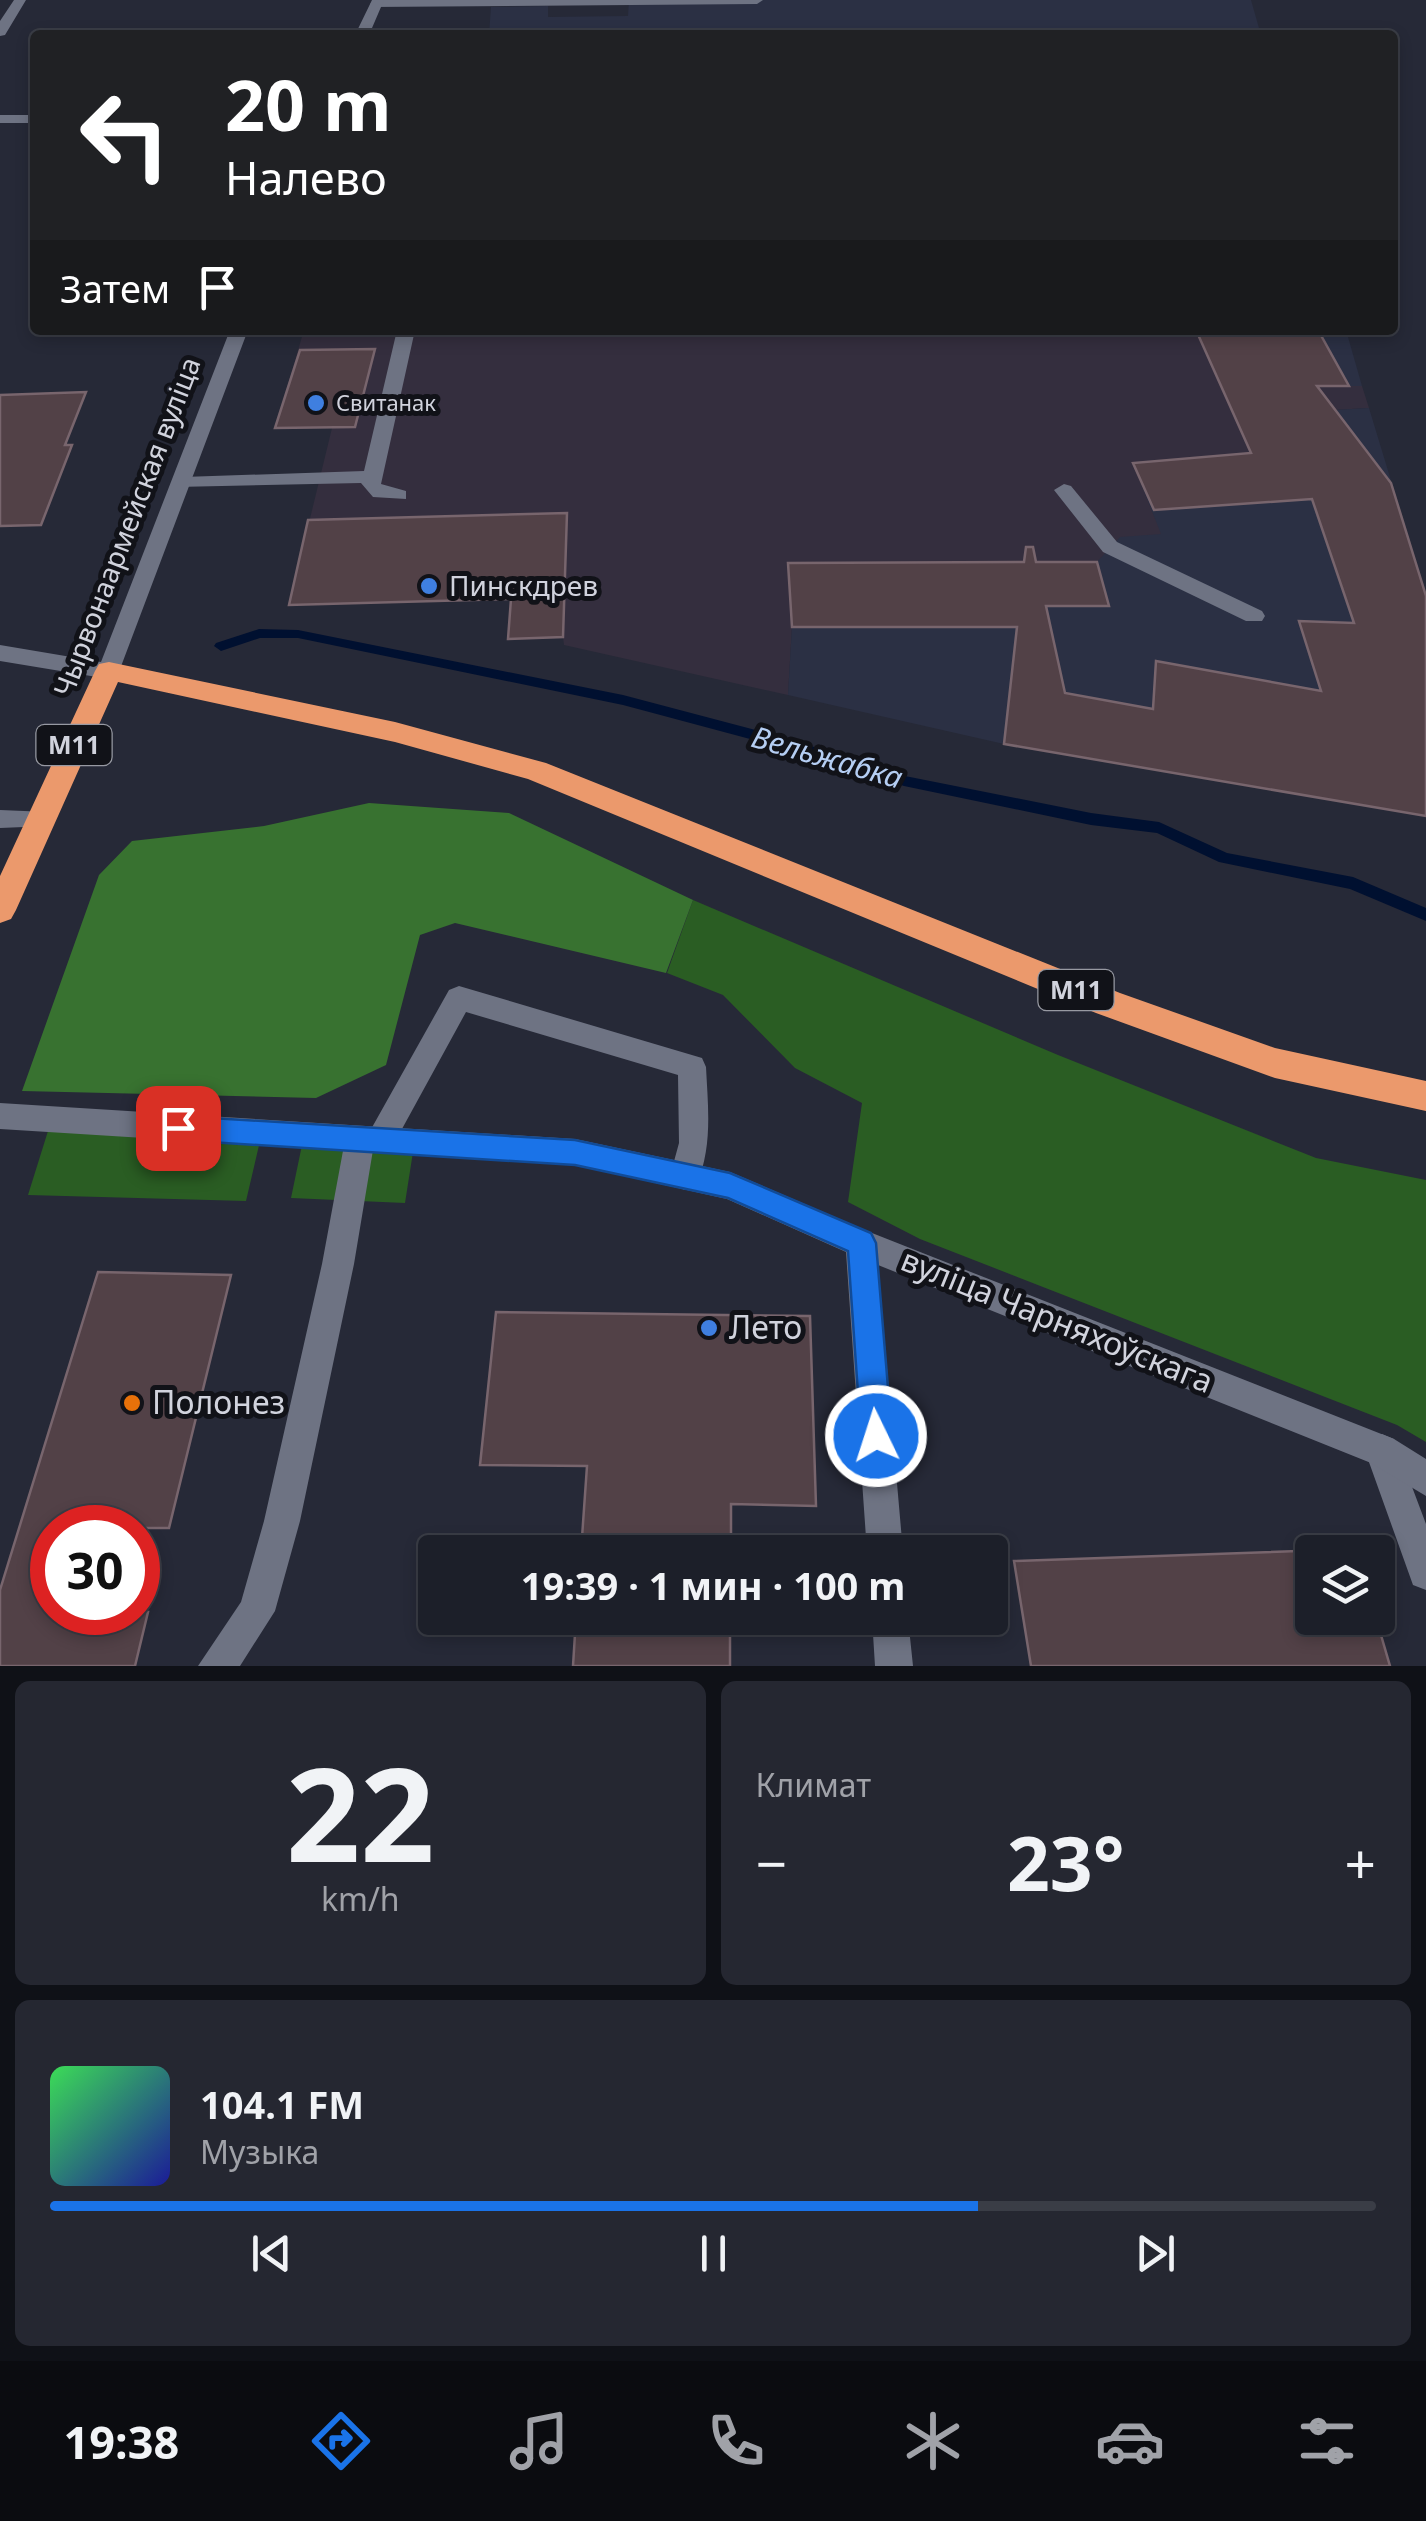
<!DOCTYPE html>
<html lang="ru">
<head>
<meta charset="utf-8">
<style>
	:root { --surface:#1c1f29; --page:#252731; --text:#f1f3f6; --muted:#a0a2a8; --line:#3a3d46; --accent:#1a73e8 }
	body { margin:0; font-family:"Noto Sans",sans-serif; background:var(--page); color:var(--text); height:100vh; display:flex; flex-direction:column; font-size:38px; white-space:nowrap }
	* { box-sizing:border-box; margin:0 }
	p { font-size:32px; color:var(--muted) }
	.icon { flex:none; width:55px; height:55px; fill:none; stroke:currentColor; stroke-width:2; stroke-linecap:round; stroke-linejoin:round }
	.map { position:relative; height:1666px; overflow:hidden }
	.panel { display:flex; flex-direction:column; gap:15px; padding:15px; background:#0f1117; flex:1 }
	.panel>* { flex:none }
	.hud { position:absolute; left:30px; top:30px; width:1368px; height:305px; border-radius:10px; box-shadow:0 5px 15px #0003,0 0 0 2px var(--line); background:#202124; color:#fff; overflow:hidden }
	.controls { position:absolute; left:1295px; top:1535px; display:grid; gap:20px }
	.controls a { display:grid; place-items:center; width:100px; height:100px; border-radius:10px; background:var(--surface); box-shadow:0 5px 15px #0003,0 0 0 2px var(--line); font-size:50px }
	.speed { position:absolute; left:30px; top:1505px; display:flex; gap:20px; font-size:50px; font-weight:700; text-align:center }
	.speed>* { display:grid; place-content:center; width:130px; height:130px; border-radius:50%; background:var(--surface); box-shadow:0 5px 15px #0003,0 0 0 2px var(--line); line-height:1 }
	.speed .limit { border:15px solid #d22; background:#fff; color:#111 }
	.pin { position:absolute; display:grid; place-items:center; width:85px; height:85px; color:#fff; margin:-42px; border-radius:20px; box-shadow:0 5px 15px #0006 }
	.me { position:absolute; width:110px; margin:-55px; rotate:356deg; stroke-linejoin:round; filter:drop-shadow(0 0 8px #0008) }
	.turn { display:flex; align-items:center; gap:35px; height:210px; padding:0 30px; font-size:45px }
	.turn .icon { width:130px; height:130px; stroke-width:2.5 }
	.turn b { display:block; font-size:70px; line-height:85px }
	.then { display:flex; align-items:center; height:95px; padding:0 30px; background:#0003; gap:20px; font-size:38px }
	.big { font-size:75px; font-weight:700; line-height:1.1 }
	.panel .widget { flex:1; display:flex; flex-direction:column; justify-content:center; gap:15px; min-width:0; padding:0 35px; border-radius:15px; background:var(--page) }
	.panel .dial { align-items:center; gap:0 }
	.dial b { font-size:130px; line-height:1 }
	.song { display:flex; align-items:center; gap:30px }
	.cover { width:120px; height:120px; border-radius:15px; background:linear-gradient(135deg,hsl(130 70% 55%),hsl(240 70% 35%)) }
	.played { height:10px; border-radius:5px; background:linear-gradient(90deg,var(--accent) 70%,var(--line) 70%) }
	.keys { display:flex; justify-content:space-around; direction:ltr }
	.heat { display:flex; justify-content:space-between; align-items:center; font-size:55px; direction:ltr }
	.panel .tiles { flex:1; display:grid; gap:15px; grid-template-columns:1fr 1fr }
	.widget:last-child { grid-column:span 2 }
	.trip { position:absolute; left:418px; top:1535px; width:590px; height:100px; border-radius:10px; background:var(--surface); box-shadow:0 5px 15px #0003,0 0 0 2px var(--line); font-weight:700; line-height:100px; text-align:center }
	.dock { display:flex; height:160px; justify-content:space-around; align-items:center; background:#0b0c10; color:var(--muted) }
	.dock .icon { width:70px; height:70px }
	.dock .selected { color:var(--accent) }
	.dock b { font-size:45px; color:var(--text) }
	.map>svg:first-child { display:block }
</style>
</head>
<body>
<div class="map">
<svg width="1426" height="1666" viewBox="0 0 1426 1666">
	<rect width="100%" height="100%" fill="#262937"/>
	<path fill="#342e3e" d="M304,330H1318L1348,386H1362L1369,408L1265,414L1290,450L1133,463L1162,534L1109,606L1050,627H792L788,695L564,645L563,637L508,639L510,599L289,605L332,428H275Z"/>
	<path fill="#2b3044" d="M629,0H1251L1261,35H489L491,7L548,6V17L628,16Z
		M1318,330H1346L1362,386H1349Z
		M1369,408L1426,596V816L1004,744L788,695L792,627H1050L1046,606H1108L1097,562L1120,537L1161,534L1133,463L1289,450L1264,414Z"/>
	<path fill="#2a5d23" d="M693,900L1058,1055L1316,1158L1426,1180V1442L1397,1425L920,1239L848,1202L862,1103L795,1068L723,995L667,973Z
		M48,1131L260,1141L246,1201L28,1195Z
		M302,1145L413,1152L405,1203L291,1198Z"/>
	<path fill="#387230" d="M369,803L509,813L693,900L666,973L455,923L420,935L386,1065L316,1098L22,1091L99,875L132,841L264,826Z"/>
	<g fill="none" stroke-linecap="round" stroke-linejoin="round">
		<path fill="#001030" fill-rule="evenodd" d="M259,629L298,630L623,695L789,739L905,776L1091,813L1159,822L1227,853L1353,877L1426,908V921L1350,889L1219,862L1157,833L1091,825L904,786L787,749L623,705L298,638H260L221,651L214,646L216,643Z"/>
	</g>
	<path fill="#524147" stroke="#78656d" stroke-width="2.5" d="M1196,330H1318L1349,386H1317L1391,483L1426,596V816L1004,744L1017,627H792L788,563L1024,562L1026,547H1033L1036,562H1097L1109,606H1046L1065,693L1153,709L1156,661L1321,691L1299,621L1354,623L1312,499L1154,510L1133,463L1251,453Z
		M375,349L355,427L275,428L300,350Z
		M86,392L65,445H72L41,525L0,526V395Z
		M567,513L563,637L508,639L511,599L289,605L308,520Z
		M98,1272L231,1275L169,1528H52V1612H148L135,1666H0V1590Z
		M496,1312L810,1316L816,1506L731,1504V1552H581L587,1466L480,1465Z
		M1355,1549L1356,1552H1312V1618H1376L1390,1666H1031L1014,1561Z
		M576,1618H730V1666H573Z"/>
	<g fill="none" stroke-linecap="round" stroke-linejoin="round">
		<path fill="#6e7383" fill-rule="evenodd" d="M376,0H763L757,4L371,7L370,4Z
			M0,115H35V123H0Z
			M397,330H415L381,484L406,491V499L373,497L361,483L176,487V479L183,477L364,471Z
			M1064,484L1071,486L1117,542L1262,611L1265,616L1262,621H1246L1103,552L1054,490Z
			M0,810L48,812L51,819L48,826L0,828Z
			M459,986L702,1058L706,1067C708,1108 713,1147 696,1186L685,1190L674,1186L670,1176L679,1143L678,1075L466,1012L391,1149L381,1153L373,1150L354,1264L300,1521L275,1611L240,1666H198L241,1602L264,1521L322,1264L345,1140L350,1131L360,1127L370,1131L449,990Z
			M1382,1434L1394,1439L1426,1524V1590L1413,1585L1365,1451L1370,1439Z"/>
		<path fill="#6e7383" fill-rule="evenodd" d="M0,1103L575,1139L730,1172L872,1233L1394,1439L1426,1459V1496L1371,1463L878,1265L903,1552H867L846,1252L727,1199L575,1165L0,1129Z
			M872,1618H908L913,1666H875Z"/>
		<path fill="#6e7383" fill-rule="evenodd" d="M14,0H26L5,35L0,36V21Z
			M372,0H384L369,35H355Z
			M230,330H248L117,677L109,679L0,661V645L101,662Z"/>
		<path fill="#eb996c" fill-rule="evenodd" d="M109,662L395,722L546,763L1120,993L1275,1048L1426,1081V1111L1275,1078L1096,1013L528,779L395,742L118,682L16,910L11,919L0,923V876L95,671L99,664Z"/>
	</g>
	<path fill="#1a73e8" stroke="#114b97" stroke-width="2.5" d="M178,1116L575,1140L730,1173L871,1233L876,1243L892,1436L887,1447L876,1452L865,1447L861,1436L848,1251L728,1198L575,1165L178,1140L169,1136L165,1128L169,1119Z"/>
	<g fill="#3f7fe0" stroke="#111218" stroke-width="4">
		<circle cx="316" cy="403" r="10"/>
		<circle cx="429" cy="586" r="10"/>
		<circle cx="709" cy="1328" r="10"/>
	</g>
	<circle fill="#e8710a" stroke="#111218" stroke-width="4" cx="132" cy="1403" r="10"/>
	<g text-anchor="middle" stroke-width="10" stroke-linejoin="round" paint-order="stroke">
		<g font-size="22" fill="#d1d3dd" stroke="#111218" text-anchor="start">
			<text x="336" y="411">Свитанак</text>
		</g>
		<g fill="#111218" stroke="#9799a2" stroke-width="2.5">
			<rect x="36.5" y="725" width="75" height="40" rx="8"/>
			<rect x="1038.5" y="970" width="75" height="40" rx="8"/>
		</g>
		<g font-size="25" font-weight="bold" fill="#d1d3dd">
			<text x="74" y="754">М11</text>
			<text x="1076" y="999">М11</text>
		</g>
		<g font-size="28" fill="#d1d3dd" stroke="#111218">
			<text transform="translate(127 527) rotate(-69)" y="10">Чырвонаармейская вуліца</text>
		</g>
		<g font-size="28" fill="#d1d3dd" stroke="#111218" text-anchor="start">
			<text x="449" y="596">Пинскдрев</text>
		</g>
		<g font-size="30" font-style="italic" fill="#b5cef3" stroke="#111218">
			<text transform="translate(827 758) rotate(16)" y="10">Вельжабка</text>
		</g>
		<g font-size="32" fill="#d1d3dd" stroke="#111218">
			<text transform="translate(1057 1321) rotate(22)" y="11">вуліца Чарняхоўскага</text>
		</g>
		<g font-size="32" fill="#d1d3dd" stroke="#111218" text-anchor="start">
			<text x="729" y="1339">Лето</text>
			<text x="152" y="1414">Полонез</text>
		</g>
	</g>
</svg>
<div class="controls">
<a><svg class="icon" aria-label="layers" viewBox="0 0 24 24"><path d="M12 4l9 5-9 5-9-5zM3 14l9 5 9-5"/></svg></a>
</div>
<div class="speed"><div class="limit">30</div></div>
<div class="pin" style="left:178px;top:1128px;background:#d93025"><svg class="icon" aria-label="arrive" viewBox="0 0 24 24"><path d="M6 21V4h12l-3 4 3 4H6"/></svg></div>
<svg class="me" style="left:876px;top:1436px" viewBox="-20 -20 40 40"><circle r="17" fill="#1a73e8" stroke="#fff" stroke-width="3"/><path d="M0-11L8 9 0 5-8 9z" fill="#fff"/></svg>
<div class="trip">19:39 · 1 мин · 100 m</div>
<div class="hud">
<div class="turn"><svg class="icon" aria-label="left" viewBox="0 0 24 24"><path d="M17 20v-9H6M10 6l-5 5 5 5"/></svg><div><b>20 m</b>Налево</div></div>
<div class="then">Затем<svg class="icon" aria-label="arrive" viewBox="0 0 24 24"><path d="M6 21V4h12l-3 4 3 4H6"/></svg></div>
</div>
</div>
<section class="panel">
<div class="tiles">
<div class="widget dial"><b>22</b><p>km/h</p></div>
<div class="widget"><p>Климат</p>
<div class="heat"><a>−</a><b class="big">23°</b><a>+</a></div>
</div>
<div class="widget">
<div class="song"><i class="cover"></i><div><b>104.1 FM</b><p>Музыка</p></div></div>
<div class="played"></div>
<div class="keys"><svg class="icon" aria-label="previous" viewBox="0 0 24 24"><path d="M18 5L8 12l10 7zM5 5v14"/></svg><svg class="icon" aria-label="pause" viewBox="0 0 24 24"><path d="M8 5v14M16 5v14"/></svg><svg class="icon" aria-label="next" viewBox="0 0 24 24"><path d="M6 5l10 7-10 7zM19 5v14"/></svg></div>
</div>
</div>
</section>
<nav class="dock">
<b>19:38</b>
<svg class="icon selected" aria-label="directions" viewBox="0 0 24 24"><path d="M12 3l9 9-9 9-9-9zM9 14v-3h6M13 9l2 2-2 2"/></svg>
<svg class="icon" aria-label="music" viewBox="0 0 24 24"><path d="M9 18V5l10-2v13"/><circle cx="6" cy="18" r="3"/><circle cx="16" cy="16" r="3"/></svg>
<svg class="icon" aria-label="phone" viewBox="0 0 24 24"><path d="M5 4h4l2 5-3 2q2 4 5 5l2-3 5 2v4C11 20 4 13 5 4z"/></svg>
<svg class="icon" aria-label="climate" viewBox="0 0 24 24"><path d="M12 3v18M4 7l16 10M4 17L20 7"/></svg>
<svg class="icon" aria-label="car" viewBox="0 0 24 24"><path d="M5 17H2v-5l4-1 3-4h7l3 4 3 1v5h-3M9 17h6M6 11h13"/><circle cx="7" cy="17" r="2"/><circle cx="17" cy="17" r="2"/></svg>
<svg class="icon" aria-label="filters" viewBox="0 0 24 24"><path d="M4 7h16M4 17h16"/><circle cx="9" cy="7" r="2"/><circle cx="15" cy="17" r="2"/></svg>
</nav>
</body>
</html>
